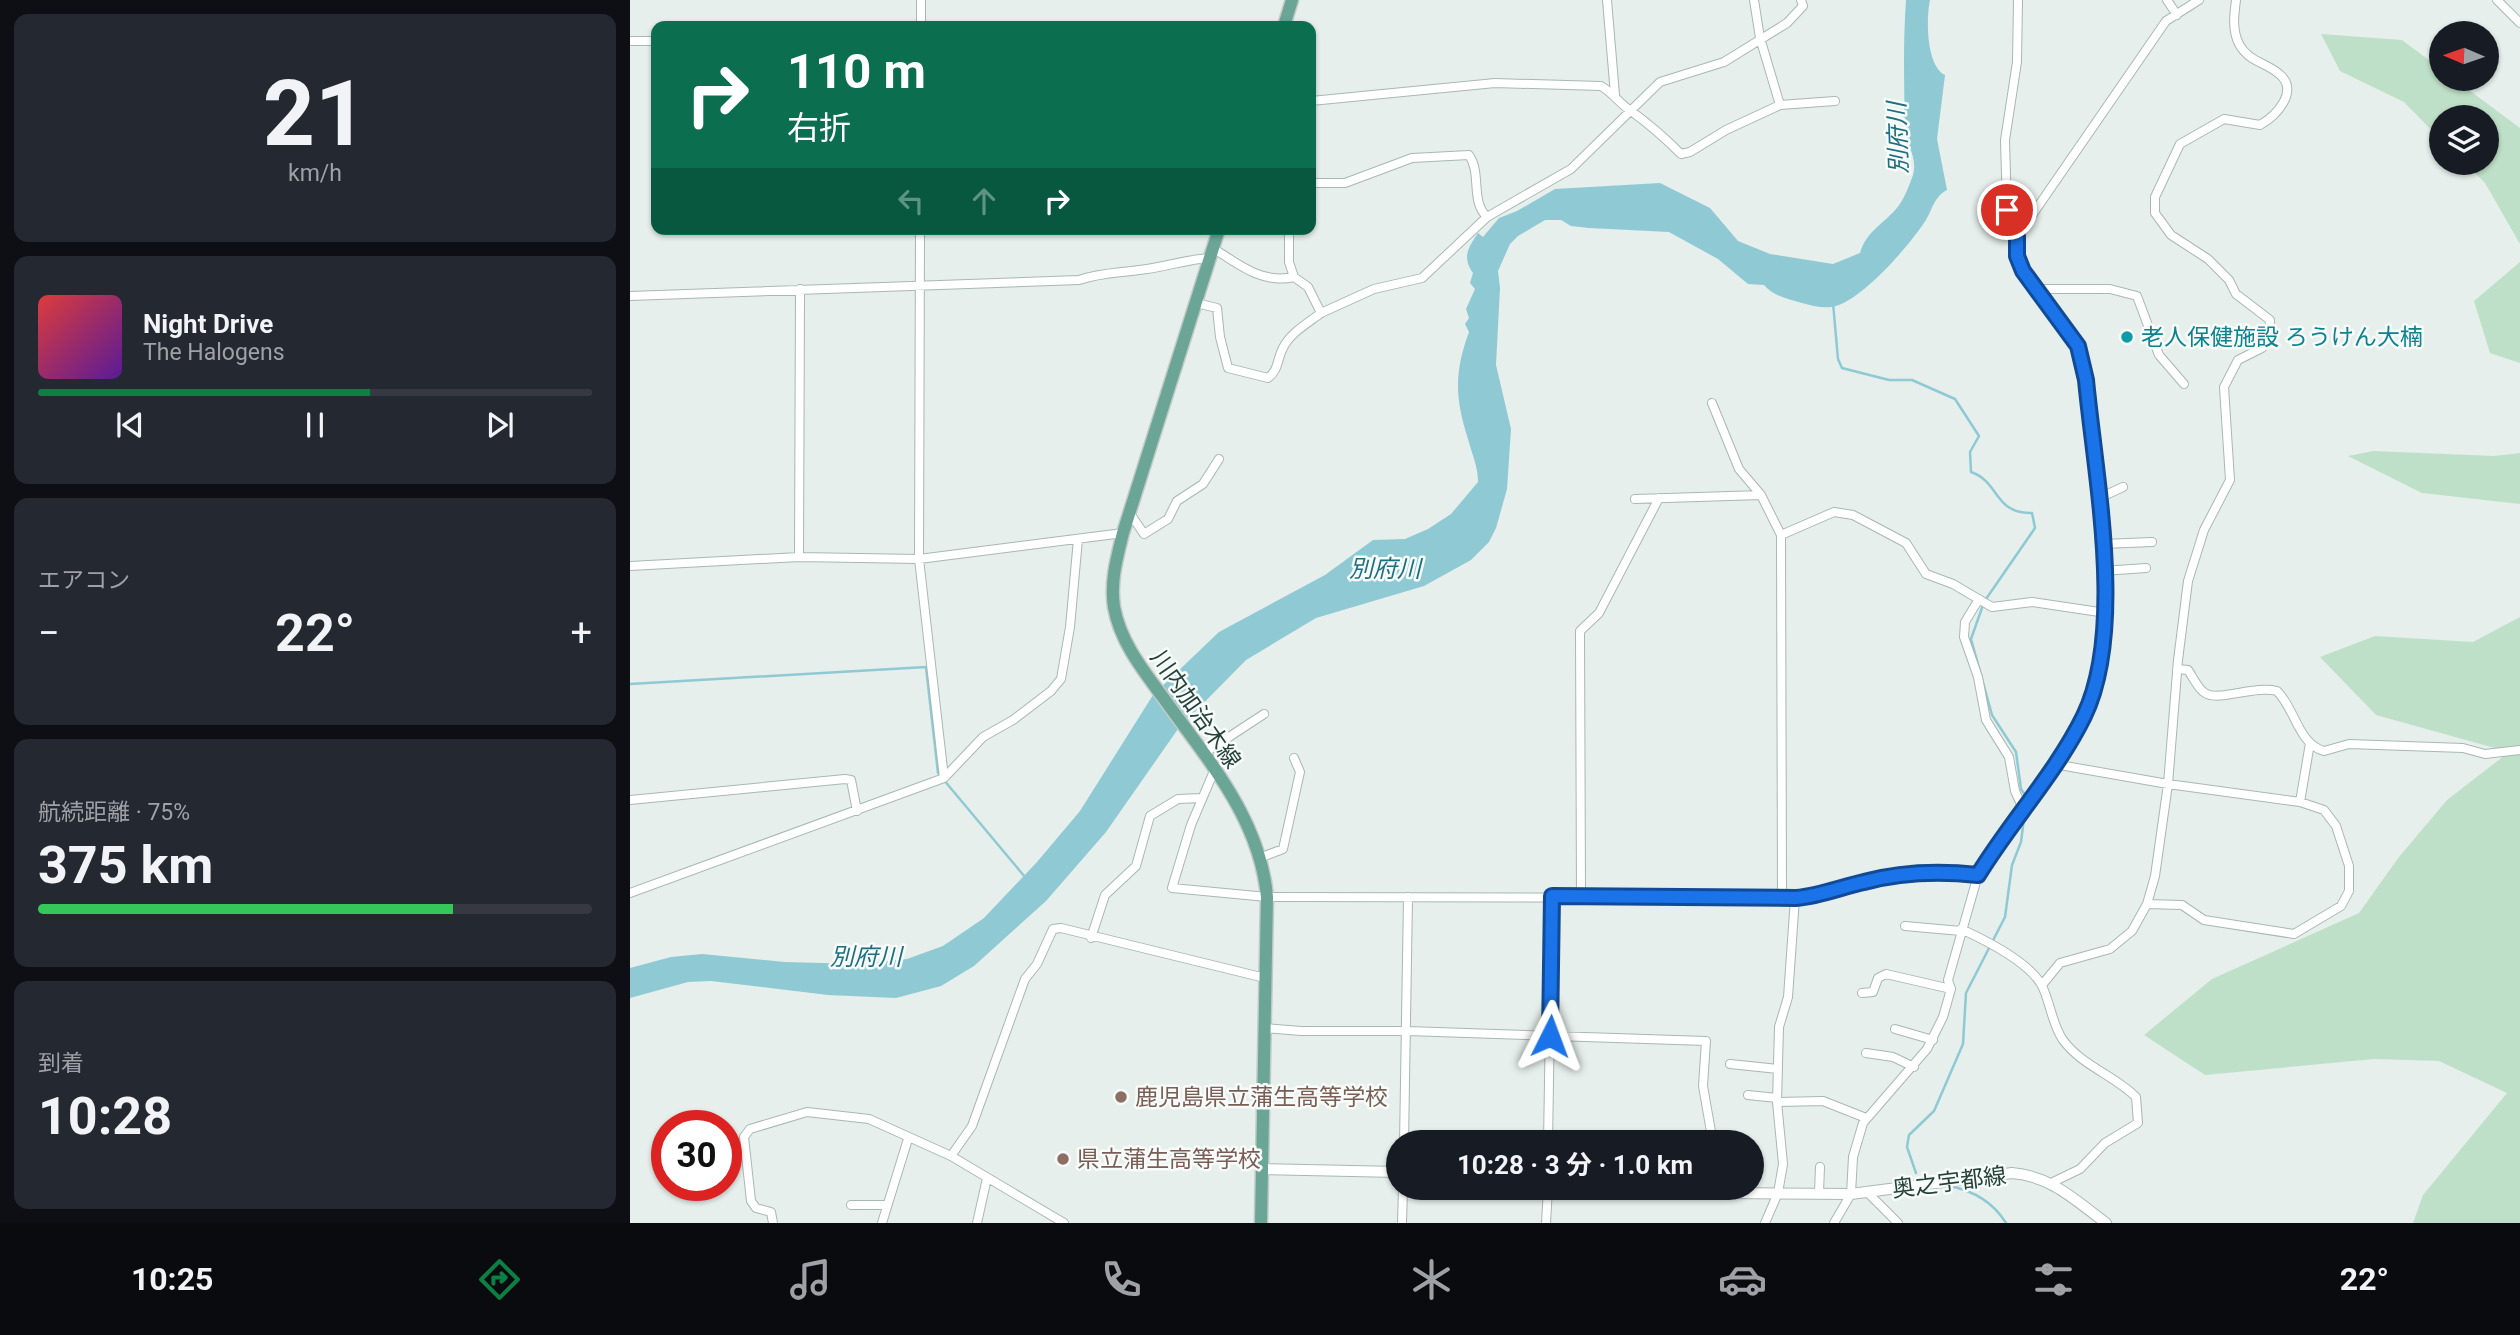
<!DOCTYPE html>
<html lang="ja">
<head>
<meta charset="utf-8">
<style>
	:root { --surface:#171b24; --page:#242831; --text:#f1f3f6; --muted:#9ea1a6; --line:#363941; --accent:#0b8043 }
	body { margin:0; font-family:Roboto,"Noto Sans JP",sans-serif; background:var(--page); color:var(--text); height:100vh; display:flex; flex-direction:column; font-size:26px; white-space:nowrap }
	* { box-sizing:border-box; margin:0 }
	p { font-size:23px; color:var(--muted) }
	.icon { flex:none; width:38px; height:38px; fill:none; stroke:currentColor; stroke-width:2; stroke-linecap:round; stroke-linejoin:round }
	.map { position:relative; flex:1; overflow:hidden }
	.panel { display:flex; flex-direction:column; gap:14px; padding:14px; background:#0d0f14; width:630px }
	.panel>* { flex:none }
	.hud { position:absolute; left:21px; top:21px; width:665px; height:214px; border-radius:14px; box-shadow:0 2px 5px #0004; background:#0b6e4f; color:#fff; overflow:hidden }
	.needle { width:46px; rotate:272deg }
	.buttons { position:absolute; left:1799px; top:21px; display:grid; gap:14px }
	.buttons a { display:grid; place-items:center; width:70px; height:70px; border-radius:50%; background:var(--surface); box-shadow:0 2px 5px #0004; font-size:35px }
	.speed { position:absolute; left:21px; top:1110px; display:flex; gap:14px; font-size:35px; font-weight:700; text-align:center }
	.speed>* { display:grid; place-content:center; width:91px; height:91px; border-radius:50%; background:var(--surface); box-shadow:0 2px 5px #0004; line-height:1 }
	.speed .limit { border:10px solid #d22; background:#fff; color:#111 }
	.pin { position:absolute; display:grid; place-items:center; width:60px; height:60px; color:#fff; margin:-30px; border:4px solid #fff; border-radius:50%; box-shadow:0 2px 7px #0007 }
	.me { position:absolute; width:77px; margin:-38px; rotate:3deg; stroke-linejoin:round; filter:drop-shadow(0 0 5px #0008) }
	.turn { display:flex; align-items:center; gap:24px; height:147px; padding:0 21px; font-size:32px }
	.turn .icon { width:91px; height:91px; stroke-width:2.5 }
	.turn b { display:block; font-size:49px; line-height:60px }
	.lanes { display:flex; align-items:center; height:66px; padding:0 21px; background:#0003; justify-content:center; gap:35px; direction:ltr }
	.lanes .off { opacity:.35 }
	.big { font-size:52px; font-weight:700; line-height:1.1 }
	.panel .tile { flex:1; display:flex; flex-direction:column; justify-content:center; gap:10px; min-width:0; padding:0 24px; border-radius:14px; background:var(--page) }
	.panel .dial { align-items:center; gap:0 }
	.dial b { font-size:91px; line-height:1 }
	.song { display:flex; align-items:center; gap:21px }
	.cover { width:84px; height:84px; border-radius:10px; background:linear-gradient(135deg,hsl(0 70% 55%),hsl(270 70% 35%)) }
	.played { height:7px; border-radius:4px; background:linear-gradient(90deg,var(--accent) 60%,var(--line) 60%) }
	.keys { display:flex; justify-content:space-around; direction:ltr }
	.heat { display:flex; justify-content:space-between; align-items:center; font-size:38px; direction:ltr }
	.charge { height:10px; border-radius:5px; background:linear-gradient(90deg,#34c759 75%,var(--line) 0) }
	.trip { position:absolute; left:756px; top:1130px; width:378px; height:70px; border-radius:35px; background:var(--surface); box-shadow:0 2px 5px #0004; font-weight:700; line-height:70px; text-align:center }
	.dock { display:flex; height:112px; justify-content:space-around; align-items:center; background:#090b0e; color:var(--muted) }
	.dock .icon { width:49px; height:49px }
	.dock .selected { color:var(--accent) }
	.dock b { font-size:32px; color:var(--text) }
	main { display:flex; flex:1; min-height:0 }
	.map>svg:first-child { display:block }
</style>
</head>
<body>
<main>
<section class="panel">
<div class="tile dial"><b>21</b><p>km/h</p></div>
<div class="tile">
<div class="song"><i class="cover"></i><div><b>Night Drive</b><p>The Halogens</p></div></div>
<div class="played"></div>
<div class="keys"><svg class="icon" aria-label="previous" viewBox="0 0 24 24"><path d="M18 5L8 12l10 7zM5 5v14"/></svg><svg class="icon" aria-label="pause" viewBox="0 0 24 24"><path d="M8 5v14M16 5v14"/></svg><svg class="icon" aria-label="next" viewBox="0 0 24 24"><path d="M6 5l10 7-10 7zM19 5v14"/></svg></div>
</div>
<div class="tile"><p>エアコン</p>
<div class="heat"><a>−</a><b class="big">22°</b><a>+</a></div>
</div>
<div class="tile"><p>航続距離 · 75%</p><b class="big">375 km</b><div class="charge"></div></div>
<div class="tile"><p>到着</p><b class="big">10:28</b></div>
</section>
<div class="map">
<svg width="1890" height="1223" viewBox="0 0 1890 1223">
	<rect width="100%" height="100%" fill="#e6efeb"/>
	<path fill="#bfe0c8" d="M1691,34L1772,40L1811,69V79H1824L1890,128V244L1855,183L1835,163H1857V117H1811V140L1774,102L1710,71Z
		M1890,262V363L1860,353L1844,301Z
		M1743,451L1864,456L1890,453V504L1792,493L1718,456Z
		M1890,617V1223H1783L1793,1195L1877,1093L1809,1061L1744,1059L1575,1075L1514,1035L1582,979L1729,913L1769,857L1817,800L1879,752L1746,715L1690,657L1745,636L1843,642Z"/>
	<path fill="#8ec9d4" d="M1276,0H1300C1296,18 1296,66 1315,75L1307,139L1317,190C1304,197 1303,208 1296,220C1279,246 1237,294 1209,305C1196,310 1184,306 1172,303C1158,299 1143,296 1134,285L1118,284L1088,259L1039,232L959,228L941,226L931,220H915L888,236L880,244L868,271L870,288L866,365L881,429L877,489L866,528L859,542L841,560L794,586L686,618L616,660L548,729L476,832L416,901L344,966L311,986L266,998L198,995L81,981L58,982L0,998V968L41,957L72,954L155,962L229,964L277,959L313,946L354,918L407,862L450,811L523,695L589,632L695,575L743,540L775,539L798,529L821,514L848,482C848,467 842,454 838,439C825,398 824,373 839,332L835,324L839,318L836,309L845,289L840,283L843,273C832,257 838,248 848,233L853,237L869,218L887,211L925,189L1030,183L1080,208L1108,241L1140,254L1203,264L1230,253C1236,232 1252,225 1266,209C1274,200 1279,186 1283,175C1288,157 1276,145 1275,129C1274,86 1273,43 1276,0Z"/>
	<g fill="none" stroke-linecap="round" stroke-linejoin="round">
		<path stroke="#8ec9d4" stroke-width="2.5" d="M1203,303L1208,359L1212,368L1259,380H1282L1325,399L1349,436L1340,452L1341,472C1370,482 1364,514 1402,513L1405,528L1356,599
			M1353,605L1341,639L1362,715L1386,752L1391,789L1397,798
			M0,684L296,667L308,773L395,877
			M1286,1173L1277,1147L1279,1135L1304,1111L1333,1044L1336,993L1375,917L1382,865L1391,842L1394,818
			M1320,1186C1344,1191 1363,1202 1376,1223"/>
		<g stroke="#a8b8b2" stroke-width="10">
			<path id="minor" d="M977,0L985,95
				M1537,0L1547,15
				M1867,0L1890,23
				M291,26V0
				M0,41H26
				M681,101L865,83L971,86C983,93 990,104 1001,111C1019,124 1035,138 1051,154L1060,152L1096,130L1150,105L1130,38L1124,0
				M1150,105L1205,101
				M681,183H715L782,158L839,155C852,174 840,201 857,217
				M290,229L289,559L314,778
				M659,229V262L664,277L678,287L691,313L744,289L792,278L857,217L941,169L1030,82L1094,62L1157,23L1173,6L1171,0
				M1387,237L1536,21L1569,0
				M583,248C609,265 632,284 664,277
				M1407,289H1480L1507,296L1529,355L1554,384
				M0,296L449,280C470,273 488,273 509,270C533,268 556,259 581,258
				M566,303L587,308L590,337L598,368L638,378C649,370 647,359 653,348C660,333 678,323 691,313
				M1082,403L1109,469L1131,495L1151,535L1152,897
				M1005,499L1131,495
				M1467,499L1493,487
				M499,512L514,534L538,519L547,501L573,484L589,459
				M1151,535L1204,512L1223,515L1276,543L1296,574L1323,584L1362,607L1402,602L1476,613
				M1472,544L1522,542
				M169,557L170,289
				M0,566L169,557L289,559L493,533
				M1473,571L1516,568
				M1349,599L1335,622L1334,637L1348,677L1356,720L1379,757L1385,791L1393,809
				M1547,669L1558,670C1563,677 1568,689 1575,693C1588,702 1625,685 1647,691C1665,708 1668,744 1694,751L1719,744L1833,748L1855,754L1890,750
				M573,754L634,714
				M1424,764L1538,784L1670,802L1694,810L1706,826L1719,866V891L1711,906L1664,934L1574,920L1552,905L1517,904
				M584,771L561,825L542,888L637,897L1165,898C1190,896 1211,887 1234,882C1272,873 1311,871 1348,875
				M0,800L215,779L221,780L227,811
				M1670,802L1680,743
				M632,857L653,849L670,772L664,758
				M0,893L314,778L353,737L383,720L421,691L431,679L440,627L448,539
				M951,896L950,631L969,613L1029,498
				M1275,926L1331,931
				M1331,929C1355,940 1397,961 1411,984C1419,997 1422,1025 1433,1040C1452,1066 1484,1075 1506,1097L1508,1123L1475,1143L1450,1169L1423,1182
				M461,938L475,895L506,866L520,816L548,799L572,798
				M1412,985L1430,963L1480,949L1502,931L1517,904L1525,876L1538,784L1548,660L1558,581L1574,530L1600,480L1594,387L1608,360L1632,348L1639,339L1640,320L1606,294L1599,280L1578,259L1541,235L1525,213V197L1550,144L1594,119L1630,125C1646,116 1671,90 1648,73C1634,62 1618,61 1609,44C1602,30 1604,15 1606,0
				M1232,993L1243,992L1248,978L1256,974L1321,989
				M634,1028L671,1031H777L1076,1041L1073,1086L1083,1143
				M1265,1029L1303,1040
				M1236,1053L1263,1057L1284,1067
				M1100,1064L1148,1069
				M1118,1095L1147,1098
				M1147,1102L1193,1101L1236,1118
				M774,1143L778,897
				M918,1143L922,896
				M321,1156L342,1126L395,979L407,964L423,929L431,928L635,978
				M1236,1191L1268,1223
				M1189,1192L1190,1167
				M221,1205H256
				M143,1223L141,1212L126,1208L121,1201L114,1137L120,1129L177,1112L239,1119L321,1156L434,1223
				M252,1223L278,1139
				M347,1223L357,1178
				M772,1223L773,1188
				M916,1223L918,1188
				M1135,1223L1148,1193L1153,1164L1147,1102L1149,1027L1158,997L1165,898
				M1204,1223L1221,1194L1223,1157L1233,1123L1297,1049L1313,1017L1321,989L1318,980L1348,875L1453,717L1464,692L1472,656L1476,613L1472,544L1456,380L1448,346L1393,271L1387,256V237L1377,210L1375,140L1387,62L1388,0"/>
		</g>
		<g stroke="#a8b8b2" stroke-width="12">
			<path id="tertiary" d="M634,1169L768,1172
				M1075,1188L1101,1193L1221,1194L1382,1173C1421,1176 1445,1200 1476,1223"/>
		</g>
		<g stroke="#c2cac8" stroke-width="15">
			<path id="primary" d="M654,26L662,0
				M589,229L493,533C487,557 480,582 484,607C490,641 512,669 532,696C577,759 630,818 637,897L631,1223"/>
		</g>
		<use href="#minor" stroke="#fff" stroke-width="8"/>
		<use href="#tertiary" stroke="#fff" stroke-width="10"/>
		<use href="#primary" stroke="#6aa596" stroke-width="12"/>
	</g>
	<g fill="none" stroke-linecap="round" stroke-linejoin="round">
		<g stroke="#114b97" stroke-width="18">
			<path id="route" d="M920,1036L922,896L1166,898C1190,896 1211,887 1234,882C1271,872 1311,871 1348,875C1381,821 1426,773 1454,716C1496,629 1465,476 1456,380L1448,346L1393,271L1387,256V237L1377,210"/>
		</g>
		<use href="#route" stroke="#1a73e8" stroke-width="12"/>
	</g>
	<circle fill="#0f9aa8" stroke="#f7fbf9" stroke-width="2.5" cx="1497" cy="337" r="7"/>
	<g fill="#8d6e63" stroke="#f7fbf9" stroke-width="2.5">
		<circle cx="491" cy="1097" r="7"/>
		<circle cx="433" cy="1159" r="7"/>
	</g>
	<g text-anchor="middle" stroke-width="5" stroke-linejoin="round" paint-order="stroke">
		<g font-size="23" fill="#0d838f" stroke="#f7fbf9" text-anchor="start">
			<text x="1511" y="345">老人保健施設 ろうけん大楠</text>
		</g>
		<g font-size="23" fill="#24423a" stroke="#f7fbf9">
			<text transform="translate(566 709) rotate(55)" y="8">川内加治木線</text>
			<text transform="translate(1319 1182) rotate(-7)" y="8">奥之宇都線</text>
		</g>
		<g font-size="23" fill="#785e54" stroke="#f7fbf9" text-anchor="start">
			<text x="505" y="1105">鹿児島県立蒲生高等学校</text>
			<text x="447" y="1167">県立蒲生高等学校</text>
		</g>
		<g font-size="24" font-style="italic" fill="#1c6f80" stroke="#f7fbf9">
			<text transform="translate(1268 138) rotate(-92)" y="8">別府川</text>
			<text x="755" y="577">別府川</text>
			<text x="236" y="965">別府川</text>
		</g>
	</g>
</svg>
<div class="buttons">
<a><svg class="needle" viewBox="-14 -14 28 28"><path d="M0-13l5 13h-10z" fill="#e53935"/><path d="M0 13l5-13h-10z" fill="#9ea1a6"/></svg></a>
<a><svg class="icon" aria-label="layers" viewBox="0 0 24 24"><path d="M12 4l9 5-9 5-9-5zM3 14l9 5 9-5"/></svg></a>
</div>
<div class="speed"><div class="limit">30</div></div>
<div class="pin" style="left:1377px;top:210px;background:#d93025"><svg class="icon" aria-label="arrive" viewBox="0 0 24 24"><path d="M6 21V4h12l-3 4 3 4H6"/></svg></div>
<svg class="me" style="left:920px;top:1036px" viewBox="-20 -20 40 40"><path d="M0-17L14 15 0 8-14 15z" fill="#1a73e8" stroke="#fff" stroke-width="4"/></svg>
<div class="trip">10:28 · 3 分 · 1.0 km</div>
<div class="hud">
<div class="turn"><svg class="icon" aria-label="right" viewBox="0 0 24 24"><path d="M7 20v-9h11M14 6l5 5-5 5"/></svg><div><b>110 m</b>右折</div></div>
<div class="lanes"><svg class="icon off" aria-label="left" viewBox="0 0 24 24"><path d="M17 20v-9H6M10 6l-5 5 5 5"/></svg><svg class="icon off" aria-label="ahead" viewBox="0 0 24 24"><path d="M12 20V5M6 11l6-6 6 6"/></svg><svg class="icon" aria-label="right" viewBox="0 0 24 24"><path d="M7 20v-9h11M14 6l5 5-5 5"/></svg></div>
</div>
</div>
</main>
<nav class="dock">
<b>10:25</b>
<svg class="icon selected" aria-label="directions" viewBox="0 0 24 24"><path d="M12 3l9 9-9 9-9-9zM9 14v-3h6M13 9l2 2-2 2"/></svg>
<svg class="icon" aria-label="music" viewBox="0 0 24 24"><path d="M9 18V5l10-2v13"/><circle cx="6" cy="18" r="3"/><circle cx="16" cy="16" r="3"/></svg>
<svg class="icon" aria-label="phone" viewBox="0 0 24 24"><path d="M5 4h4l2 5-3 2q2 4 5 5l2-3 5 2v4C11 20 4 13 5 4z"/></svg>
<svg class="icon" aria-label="climate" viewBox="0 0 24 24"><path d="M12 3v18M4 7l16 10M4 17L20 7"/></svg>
<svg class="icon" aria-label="car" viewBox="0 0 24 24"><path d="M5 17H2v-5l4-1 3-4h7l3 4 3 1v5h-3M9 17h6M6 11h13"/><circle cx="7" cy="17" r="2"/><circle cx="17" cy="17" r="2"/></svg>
<svg class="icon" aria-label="filters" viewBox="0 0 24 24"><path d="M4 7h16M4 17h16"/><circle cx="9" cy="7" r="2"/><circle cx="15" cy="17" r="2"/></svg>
<b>22°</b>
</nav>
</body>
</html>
